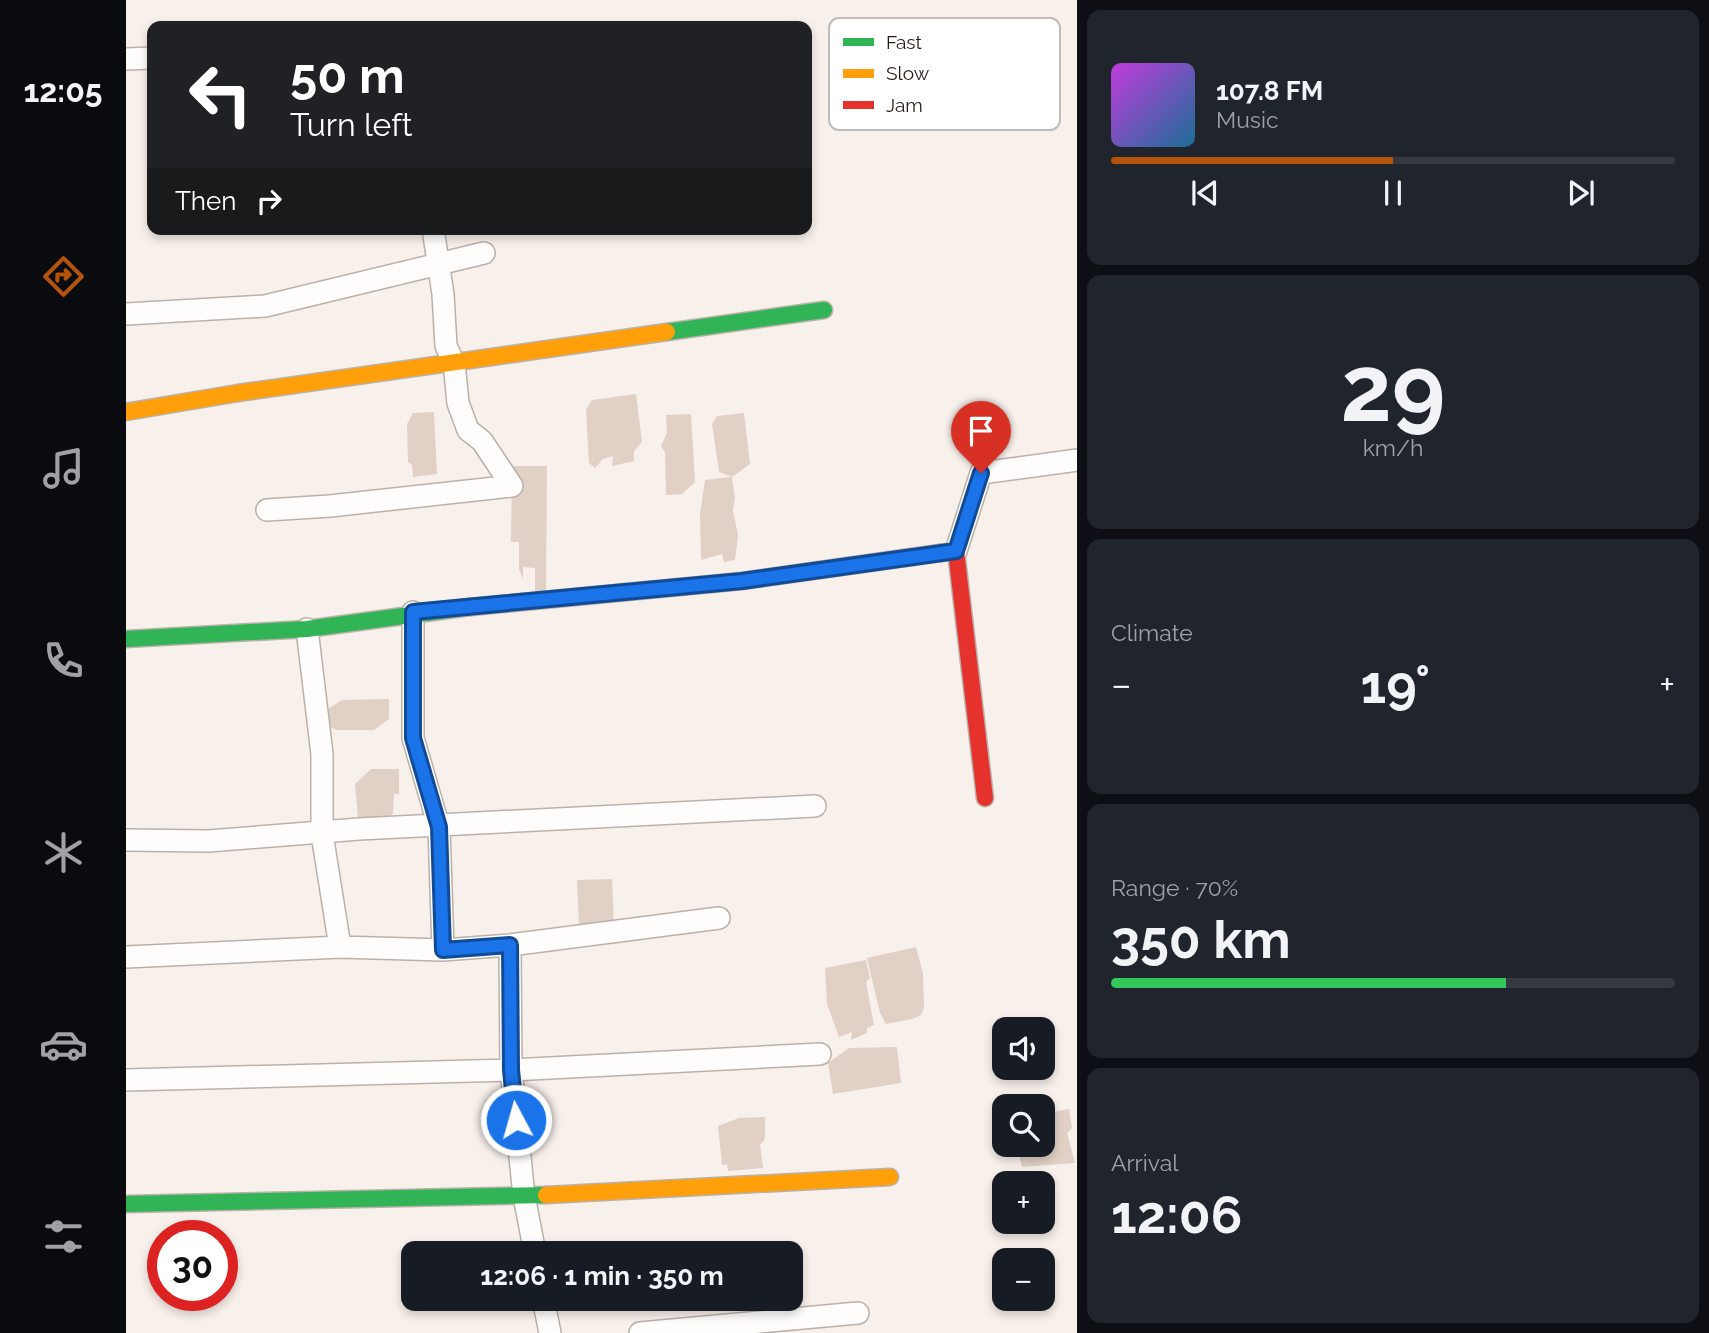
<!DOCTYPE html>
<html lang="en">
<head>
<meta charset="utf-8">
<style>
	:root { --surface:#171b24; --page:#20242c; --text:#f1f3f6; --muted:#9ea1a6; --line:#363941; --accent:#b45309 }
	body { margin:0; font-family:Raleway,sans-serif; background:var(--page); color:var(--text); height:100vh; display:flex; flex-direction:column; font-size:26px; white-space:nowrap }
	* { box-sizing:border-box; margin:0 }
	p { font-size:23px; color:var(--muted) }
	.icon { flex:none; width:38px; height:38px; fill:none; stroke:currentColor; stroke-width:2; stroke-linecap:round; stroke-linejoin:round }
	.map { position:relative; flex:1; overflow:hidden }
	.side { display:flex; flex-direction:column; gap:10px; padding:10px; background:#0d0f14; width:632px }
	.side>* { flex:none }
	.top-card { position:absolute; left:21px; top:21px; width:665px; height:214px; border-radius:14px; box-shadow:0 4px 10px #0003; background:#202124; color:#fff; overflow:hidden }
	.tools { position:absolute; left:866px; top:1017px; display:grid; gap:14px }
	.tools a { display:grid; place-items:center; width:63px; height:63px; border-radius:14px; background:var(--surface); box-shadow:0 4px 10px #0003; font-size:35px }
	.speed { position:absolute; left:21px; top:1220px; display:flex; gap:14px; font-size:35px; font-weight:700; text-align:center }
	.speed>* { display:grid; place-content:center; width:91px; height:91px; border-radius:50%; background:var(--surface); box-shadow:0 4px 10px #0003; line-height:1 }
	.speed .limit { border:10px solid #d22; background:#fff; color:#111 }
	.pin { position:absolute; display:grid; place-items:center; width:60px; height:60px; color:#fff; margin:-72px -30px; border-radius:50% 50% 50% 0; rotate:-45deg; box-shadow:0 0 7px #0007 }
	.pin .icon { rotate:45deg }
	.me { position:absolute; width:77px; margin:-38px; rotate:354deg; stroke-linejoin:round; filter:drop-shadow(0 0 5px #0008) }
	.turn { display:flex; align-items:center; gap:24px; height:147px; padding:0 28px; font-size:32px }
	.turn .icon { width:91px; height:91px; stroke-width:2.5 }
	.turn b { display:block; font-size:49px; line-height:60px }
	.then { display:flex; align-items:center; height:66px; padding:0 28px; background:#0003; gap:14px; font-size:26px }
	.big { font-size:52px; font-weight:700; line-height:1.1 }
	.side .widget { flex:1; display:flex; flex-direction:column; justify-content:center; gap:10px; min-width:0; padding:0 24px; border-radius:14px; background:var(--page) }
	.side .dial { align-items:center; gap:0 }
	.dial b { font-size:91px; line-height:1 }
	.song { display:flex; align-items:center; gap:21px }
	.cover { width:84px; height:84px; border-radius:10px; background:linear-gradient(135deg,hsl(290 70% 55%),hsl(200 70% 35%)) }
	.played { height:7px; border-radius:4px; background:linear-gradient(90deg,var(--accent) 50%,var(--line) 50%) }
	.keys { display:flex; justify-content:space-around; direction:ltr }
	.heat { display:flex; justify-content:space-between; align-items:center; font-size:38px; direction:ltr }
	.charge { height:10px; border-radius:5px; background:linear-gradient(90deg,#34c759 70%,var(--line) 0) }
	.trip { position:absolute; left:275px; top:1241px; width:402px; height:70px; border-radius:14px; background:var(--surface); box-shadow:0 4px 10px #0003; font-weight:700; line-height:70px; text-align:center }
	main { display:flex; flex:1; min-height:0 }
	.tab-bar { display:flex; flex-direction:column; width:126px; justify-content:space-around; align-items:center; background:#090b0e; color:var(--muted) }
	.tab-bar .icon { width:49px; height:49px }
	.tab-bar .selected { color:var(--accent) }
	.tab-bar b { font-size:32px; color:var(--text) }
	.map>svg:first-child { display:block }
</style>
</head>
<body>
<main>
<nav class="tab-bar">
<b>12:05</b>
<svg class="icon selected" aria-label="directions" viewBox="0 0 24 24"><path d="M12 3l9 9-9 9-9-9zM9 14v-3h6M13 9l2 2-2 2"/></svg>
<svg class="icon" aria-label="music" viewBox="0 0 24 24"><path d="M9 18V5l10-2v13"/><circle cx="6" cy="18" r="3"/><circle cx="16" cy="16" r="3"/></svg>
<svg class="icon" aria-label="phone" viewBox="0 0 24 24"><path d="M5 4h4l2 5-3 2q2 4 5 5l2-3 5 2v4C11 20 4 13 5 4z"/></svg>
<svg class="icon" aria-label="climate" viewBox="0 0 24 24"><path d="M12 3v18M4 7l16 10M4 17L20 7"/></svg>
<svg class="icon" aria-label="car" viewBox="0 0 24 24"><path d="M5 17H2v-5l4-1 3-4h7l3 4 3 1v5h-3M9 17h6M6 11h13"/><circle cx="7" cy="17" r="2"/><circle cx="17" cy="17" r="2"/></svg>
<svg class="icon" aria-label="filters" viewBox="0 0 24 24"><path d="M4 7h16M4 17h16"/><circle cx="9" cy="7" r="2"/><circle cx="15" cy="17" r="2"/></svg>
</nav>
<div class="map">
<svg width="952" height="1333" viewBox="0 0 952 1333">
	<rect width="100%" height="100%" fill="#f8f0eb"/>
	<path fill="#e1d0c5" d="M510,394L516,442L508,451V461L486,466L487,456L477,459L469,468L463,463L460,410L466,400Z
		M308,412L311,474L287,477L286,465L282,462L281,424L287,413Z
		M618,413L624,464L606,477L593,472L586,424L591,416Z
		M565,414L569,482L556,494L540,495L539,452L535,446L541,433L540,415Z
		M386,466H421L420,591H409V568L397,567V579L393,569V542H385Z
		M606,477L609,498L607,510L612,535L609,560L598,562L596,554L575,560L574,515L579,480Z
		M263,699V719L248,730H211L202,726V709L216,700Z
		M245,769H273V794H268L267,814L249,828L233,829L229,784Z
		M486,879L488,926L453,928L451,880Z
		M790,947L797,974L798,1008L795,1015L786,1019L760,1024L754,1013L741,958Z
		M740,960L744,978L740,982L748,1025L741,1028V1033L725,1040L726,1032L713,1037L701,1004L699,968Z
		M771,1047L775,1083L707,1094L702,1063L723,1048Z
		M943,1109L946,1128L941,1133L949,1163L896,1167L890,1144H917V1114Z
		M639,1117V1139L634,1145L637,1168L602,1171L601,1164L596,1165L592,1126L613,1118Z"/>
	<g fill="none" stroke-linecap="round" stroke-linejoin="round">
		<g stroke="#bab1ab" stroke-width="24">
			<path id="street" d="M0,59L26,58
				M0,314L139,306L358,253
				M141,510L204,506L386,486L356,441L342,430L332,403L328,363L320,346L317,294L307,229
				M830,551L855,473L952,460
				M287,612V738L313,827L317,950
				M181,629L196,754V834L214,947
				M0,840L83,841L233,829L689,806
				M384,945L385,1070L694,1054
				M0,957L214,947L317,950L384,945L593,918
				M0,1080L385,1070L398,1196L409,1253
				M417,1298L424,1333
				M514,1333L732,1313"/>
		</g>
		<g stroke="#bab1ab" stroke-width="19">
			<path id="fast" d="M541,332L698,310
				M0,639L181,629L344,607
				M0,1204L420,1195"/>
		</g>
		<g stroke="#bab1ab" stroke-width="19">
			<path id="slow" d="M0,412L112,393L541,332
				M344,607L616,581L814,553
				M420,1195L764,1177"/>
		</g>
		<g stroke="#bab1ab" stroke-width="19">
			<path id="jam" d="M814,553L830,551L859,798"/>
		</g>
		<use href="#street" stroke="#fefdfc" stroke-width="21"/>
		<use href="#fast" stroke="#30b455" stroke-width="16"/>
		<use href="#slow" stroke="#ff9f0a" stroke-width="16"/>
		<use href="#jam" stroke="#e5322d" stroke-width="16"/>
	</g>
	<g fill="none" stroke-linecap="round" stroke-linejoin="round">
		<g stroke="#114b97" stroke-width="18">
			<path id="route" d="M390,1120L385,1070L384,945L317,950L313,827L287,738V612L616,581L830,551L855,473"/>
		</g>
		<use href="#route" stroke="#1a73e8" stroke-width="12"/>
	</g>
	<rect x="703" y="18" width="231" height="112" rx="10" fill="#fff" stroke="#bebbb8" stroke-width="2"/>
	<rect x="717" y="38" width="31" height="8" fill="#30b455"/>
	<rect x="717" y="69" width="31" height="9" fill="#ff9f0a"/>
	<rect x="717" y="101" width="31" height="8" fill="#e5322d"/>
	<g font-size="19" fill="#271c14">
		<text x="760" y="49">Fast</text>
		<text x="760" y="80">Slow</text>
		<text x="760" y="112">Jam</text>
	</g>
</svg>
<div class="tools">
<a><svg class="icon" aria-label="sound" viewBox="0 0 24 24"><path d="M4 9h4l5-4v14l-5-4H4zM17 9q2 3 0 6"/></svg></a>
<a><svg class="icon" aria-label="search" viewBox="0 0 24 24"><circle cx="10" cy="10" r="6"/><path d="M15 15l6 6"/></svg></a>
<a>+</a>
<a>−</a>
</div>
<div class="speed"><div class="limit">30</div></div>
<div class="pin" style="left:855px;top:473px;background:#d93025"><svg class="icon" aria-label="arrive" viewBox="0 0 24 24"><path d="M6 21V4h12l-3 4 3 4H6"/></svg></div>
<svg class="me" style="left:390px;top:1120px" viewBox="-20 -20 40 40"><circle r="17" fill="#1a73e8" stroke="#fff" stroke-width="3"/><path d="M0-11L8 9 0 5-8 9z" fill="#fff"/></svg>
<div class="trip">12:06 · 1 min · 350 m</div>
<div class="top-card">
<div class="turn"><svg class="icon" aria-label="left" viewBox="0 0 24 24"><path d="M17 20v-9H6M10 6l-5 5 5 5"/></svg><div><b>50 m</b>Turn left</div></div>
<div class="then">Then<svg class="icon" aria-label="right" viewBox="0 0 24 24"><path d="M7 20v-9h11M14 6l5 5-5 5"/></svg></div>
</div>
</div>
<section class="side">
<div class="widget">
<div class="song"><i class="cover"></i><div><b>107.8 FM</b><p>Music</p></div></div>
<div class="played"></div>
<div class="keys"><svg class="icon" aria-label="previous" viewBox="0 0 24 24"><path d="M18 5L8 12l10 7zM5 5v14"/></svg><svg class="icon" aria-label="pause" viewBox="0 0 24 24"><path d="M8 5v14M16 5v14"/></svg><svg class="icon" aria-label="next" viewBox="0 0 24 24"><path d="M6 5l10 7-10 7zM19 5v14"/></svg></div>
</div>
<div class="widget dial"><b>29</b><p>km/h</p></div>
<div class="widget"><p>Climate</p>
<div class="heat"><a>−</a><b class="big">19°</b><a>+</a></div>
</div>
<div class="widget"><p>Range · 70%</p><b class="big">350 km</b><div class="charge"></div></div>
<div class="widget"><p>Arrival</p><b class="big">12:06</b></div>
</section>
</main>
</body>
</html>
